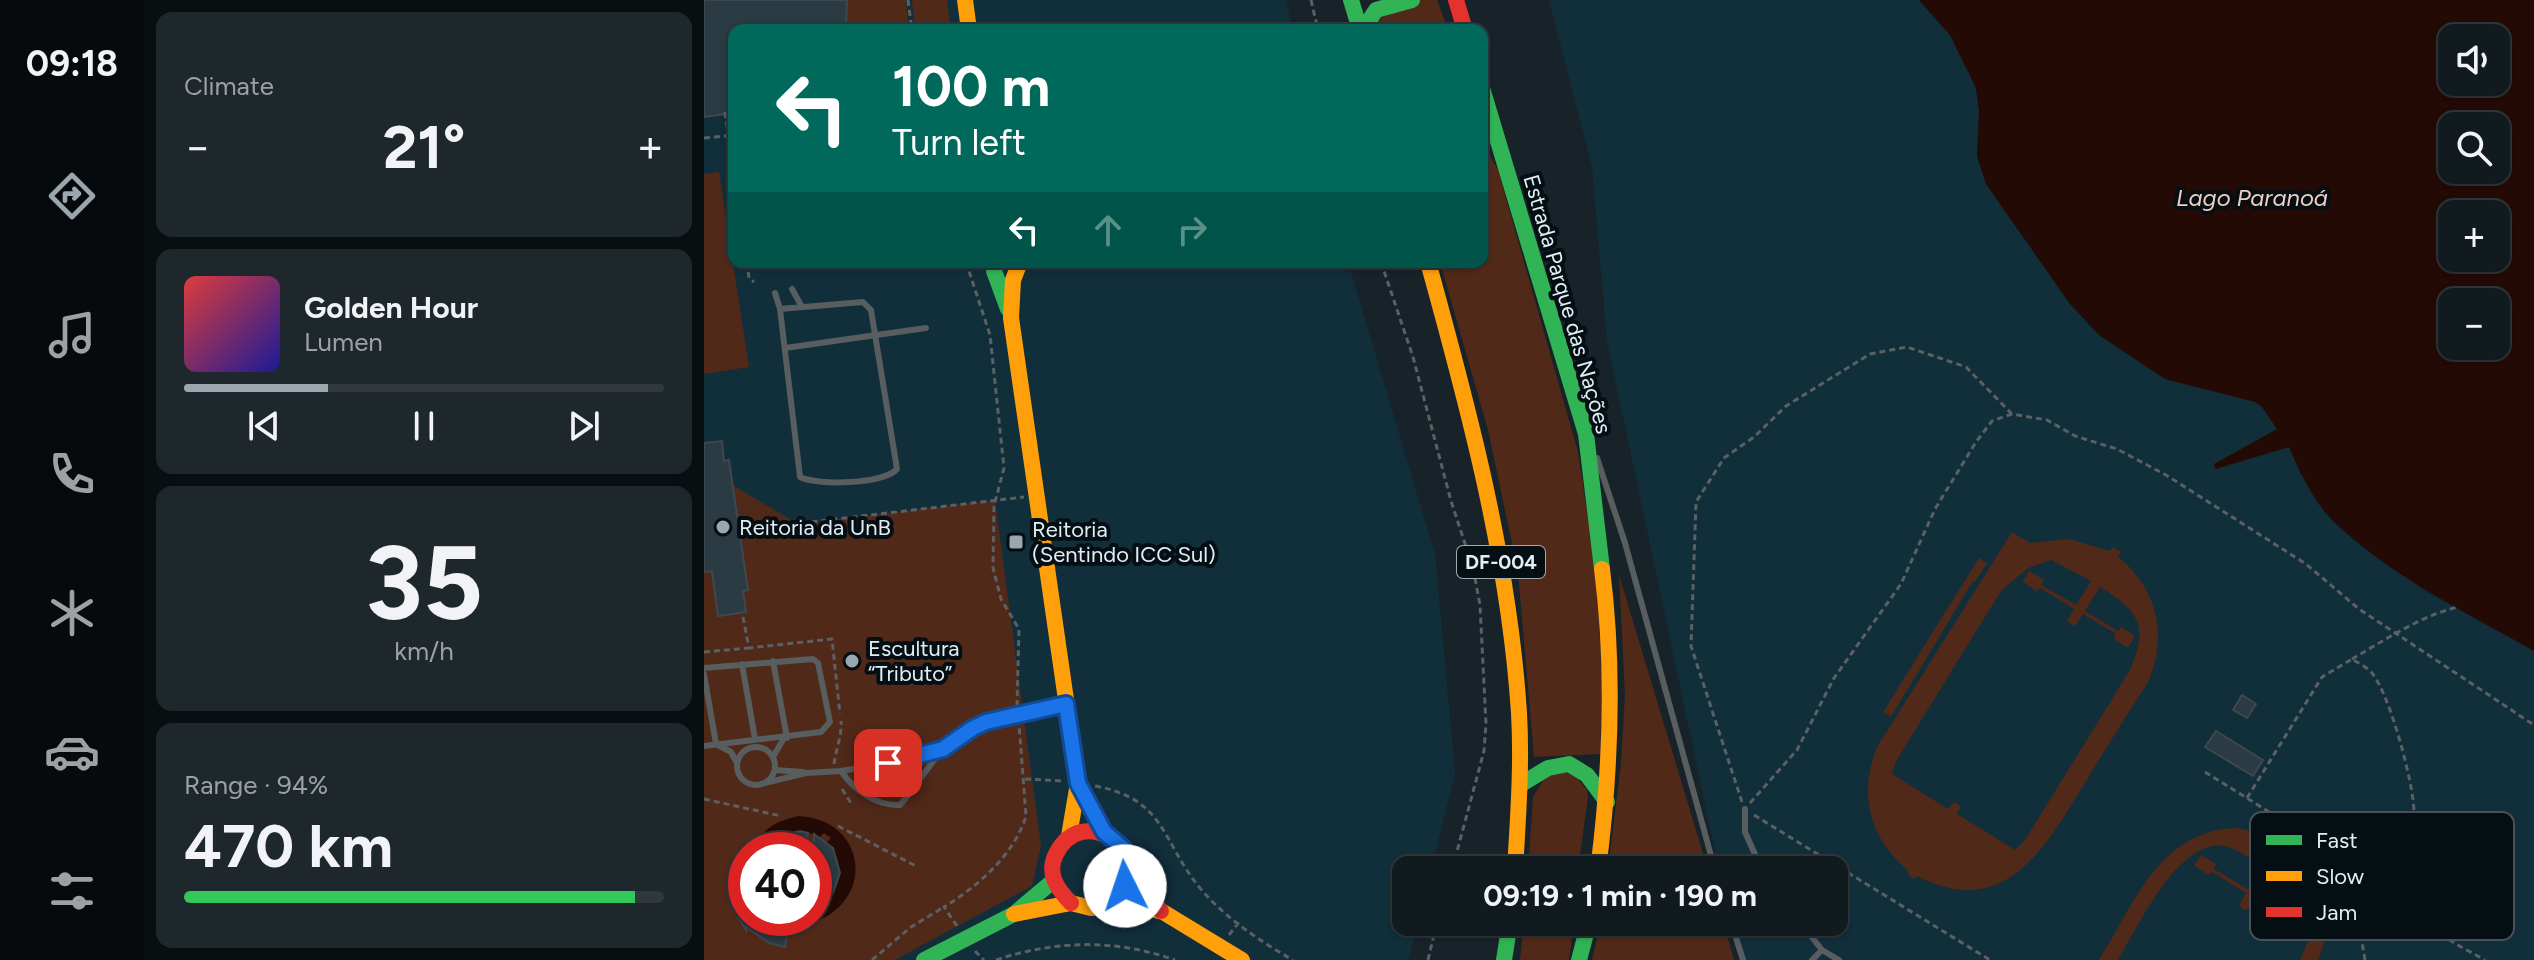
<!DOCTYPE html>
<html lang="en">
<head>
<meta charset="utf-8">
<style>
	:root { --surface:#111a1f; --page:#1e272c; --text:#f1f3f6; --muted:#9ca1a4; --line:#30383d; --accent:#9aa7ae }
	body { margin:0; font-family:Figtree,sans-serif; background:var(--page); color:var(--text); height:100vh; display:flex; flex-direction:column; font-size:30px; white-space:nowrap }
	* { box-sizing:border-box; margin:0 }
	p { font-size:26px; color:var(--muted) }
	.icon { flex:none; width:44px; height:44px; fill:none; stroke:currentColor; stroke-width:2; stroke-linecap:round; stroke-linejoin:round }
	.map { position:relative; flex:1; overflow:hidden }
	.side { display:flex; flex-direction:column; gap:12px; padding:12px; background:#090e11; width:560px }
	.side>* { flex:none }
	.top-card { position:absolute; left:24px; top:24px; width:760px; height:244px; border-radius:16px; box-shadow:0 2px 6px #0004,0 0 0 2px var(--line); background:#00695c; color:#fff; overflow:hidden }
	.controls { position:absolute; left:1734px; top:24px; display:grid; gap:16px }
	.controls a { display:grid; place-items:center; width:72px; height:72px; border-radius:16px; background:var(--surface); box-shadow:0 2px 6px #0004,0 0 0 2px var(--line); font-size:40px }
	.speed { position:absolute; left:24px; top:832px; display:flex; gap:16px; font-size:40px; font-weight:700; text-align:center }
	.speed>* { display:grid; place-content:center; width:104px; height:104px; border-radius:50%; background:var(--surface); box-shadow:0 2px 6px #0004,0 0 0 2px var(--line); line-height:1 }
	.speed .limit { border:12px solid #d22; background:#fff; color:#111 }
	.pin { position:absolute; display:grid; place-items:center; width:68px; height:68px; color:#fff; margin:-34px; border-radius:16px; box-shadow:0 4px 12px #0006 }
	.me { position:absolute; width:88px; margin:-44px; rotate:356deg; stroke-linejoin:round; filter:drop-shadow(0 0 6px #0008) }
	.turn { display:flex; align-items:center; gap:28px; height:168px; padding:0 32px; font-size:36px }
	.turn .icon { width:104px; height:104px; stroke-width:2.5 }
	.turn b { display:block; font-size:56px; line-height:68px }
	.lanes { display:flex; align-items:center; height:76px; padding:0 32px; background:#0003; justify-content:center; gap:40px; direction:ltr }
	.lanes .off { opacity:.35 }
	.big { font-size:60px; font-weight:700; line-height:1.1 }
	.side .tile { flex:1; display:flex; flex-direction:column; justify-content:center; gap:12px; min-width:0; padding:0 28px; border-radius:16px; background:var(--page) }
	.side .dial { align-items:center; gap:0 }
	.dial b { font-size:104px; line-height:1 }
	.song { display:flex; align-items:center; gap:24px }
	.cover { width:96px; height:96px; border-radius:12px; background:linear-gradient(135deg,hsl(0 70% 55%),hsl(240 70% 35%)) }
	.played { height:8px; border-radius:4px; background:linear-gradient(90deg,var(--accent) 30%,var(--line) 30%) }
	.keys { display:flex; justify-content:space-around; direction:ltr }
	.heat { display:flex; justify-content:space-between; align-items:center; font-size:44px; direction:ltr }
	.charge { height:12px; border-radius:6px; background:linear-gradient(90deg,#34c759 94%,var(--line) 0) }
	.trip { position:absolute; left:688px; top:856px; width:456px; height:80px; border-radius:16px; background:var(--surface); box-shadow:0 2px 6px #0004,0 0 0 2px var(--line); font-weight:700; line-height:80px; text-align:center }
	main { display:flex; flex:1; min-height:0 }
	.dock { display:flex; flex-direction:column; width:144px; justify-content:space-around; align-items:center; background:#070a0c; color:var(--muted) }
	.dock .icon { width:56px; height:56px }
	.dock .on { color:var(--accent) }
	.dock b { font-size:36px; color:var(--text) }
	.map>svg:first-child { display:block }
</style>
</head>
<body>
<main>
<nav class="dock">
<b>09:18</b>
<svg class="icon on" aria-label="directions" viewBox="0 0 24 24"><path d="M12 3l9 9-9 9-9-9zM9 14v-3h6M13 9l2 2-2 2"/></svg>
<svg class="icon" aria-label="music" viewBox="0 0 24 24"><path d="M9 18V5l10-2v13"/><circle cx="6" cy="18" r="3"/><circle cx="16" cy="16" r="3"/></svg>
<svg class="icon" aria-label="phone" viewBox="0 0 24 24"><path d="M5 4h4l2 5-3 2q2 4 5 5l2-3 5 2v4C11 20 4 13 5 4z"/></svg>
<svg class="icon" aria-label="climate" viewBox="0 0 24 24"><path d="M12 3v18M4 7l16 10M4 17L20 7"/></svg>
<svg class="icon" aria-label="car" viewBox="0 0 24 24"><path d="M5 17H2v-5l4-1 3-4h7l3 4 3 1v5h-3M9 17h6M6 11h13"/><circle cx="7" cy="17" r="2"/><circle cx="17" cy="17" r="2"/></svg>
<svg class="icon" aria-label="filters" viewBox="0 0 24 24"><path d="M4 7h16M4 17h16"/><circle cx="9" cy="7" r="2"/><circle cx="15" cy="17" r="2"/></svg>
</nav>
<section class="side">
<div class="tile"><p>Climate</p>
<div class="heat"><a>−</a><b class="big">21°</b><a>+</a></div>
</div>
<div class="tile">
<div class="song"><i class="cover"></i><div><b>Golden Hour</b><p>Lumen</p></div></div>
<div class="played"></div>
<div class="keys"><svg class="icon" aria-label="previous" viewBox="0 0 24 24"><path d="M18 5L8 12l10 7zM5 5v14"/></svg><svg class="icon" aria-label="pause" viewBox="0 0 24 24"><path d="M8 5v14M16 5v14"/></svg><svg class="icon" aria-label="next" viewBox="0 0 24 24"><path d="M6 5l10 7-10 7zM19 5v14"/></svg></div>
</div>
<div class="tile dial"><b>35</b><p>km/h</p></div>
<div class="tile"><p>Range · 94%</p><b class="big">470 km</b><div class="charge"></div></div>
</section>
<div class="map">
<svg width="1830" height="960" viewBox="0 0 1830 960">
	<rect width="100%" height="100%" fill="#172329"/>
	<path fill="#112e3b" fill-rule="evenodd" d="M0,0H582L589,30H30V262H644L731,554L751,773L727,870H702V922H714L704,960H0ZM42,850H110V918H42Z
		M845,0H1215L1246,35L1272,88L1275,111L1273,156L1282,184L1366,304L1461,379L1551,402L1558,407L1573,429L1513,469L1585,447L1597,475L1717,589L1830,651V960H1036L1026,922H1130V870H1015L903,341L888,167Z"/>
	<path fill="#512919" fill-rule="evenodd" d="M141,0H202L205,30H140L138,19L144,18Z
		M208,0H243L247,30H211Z
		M717,0H733L744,30H672L673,20Z
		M778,142L794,170L874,452L893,580L898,690L896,754L830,757L814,572L784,430L736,262H778Z
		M15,172L45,367L0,374V174Z
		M0,468L94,524L291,500L337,846L328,886L191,960H0ZM42,850H110V918H42Z
		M1308,532L1326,543L1365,539L1406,551L1409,547L1417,552L1414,557C1454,588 1464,637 1444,682C1422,717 1400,751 1379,786C1340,849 1301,921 1213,876L1210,879C1202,874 1207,874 1200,867C1164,834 1155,793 1173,747ZM1347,560L1387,581L1372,605L1337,585L1340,580L1325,571L1319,582L1333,591L1336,588L1370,609L1363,621L1371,626L1379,614L1412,634L1410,639L1424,648L1431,636L1417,627L1414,631L1381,611L1396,587C1435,611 1445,625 1426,670L1321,840L1311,850L1253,814L1257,806L1250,802L1244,809L1188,774L1192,761L1297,591L1324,568Z
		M1275,558L1283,563L1271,582L1269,581L1187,717L1179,712Z
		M915,575L1004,870H904L917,763L921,694Z
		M868,772L883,790L884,797L874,870H824L829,797L842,776Z
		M1532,828C1596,836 1641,897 1614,960H1596C1618,914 1608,895 1567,872L1552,895L1586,916L1589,912L1604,921L1597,933L1582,924L1584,919L1551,898L1542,911L1535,906L1542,893L1508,872L1505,875L1490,866L1497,855L1512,864L1510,869L1545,890L1559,867C1547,860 1534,848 1520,846C1474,839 1434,927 1414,960H1395C1431,903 1455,831 1532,828Z
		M820,922H870L865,960H816Z
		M897,922H1019L1030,960H888Z"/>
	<path fill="#240a04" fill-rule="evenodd" d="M1215,0H1830V651C1761,611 1687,577 1629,521C1609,501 1596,472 1585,447L1511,469L1510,464L1573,429L1558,407L1551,402L1461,379L1395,335L1366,304L1282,184L1273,156L1275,111L1272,88L1246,35ZM1748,38H1792V82H1748ZM1748,126H1792V170H1748ZM1748,214H1792V258H1748ZM1748,302H1792V346H1748Z
		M95,816C166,820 173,908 100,925L95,918H110V907C138,897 143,863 123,842L127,838L120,833L116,837C96,827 78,833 64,850H49C59,828 72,821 95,816Z"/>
	<path fill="#2a3b43" stroke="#3e484d" stroke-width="2" d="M0,0H143L142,30H30V113L0,117Z
		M18,441L20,461L25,460L44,590L39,591L42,612L14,616L8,571L0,572V443Z
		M1538,695L1552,704L1543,718L1529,710Z
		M1512,731L1559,760L1549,776L1501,747Z
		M96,831L104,833L101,850H56L83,834Z
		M110,834L129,848L136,873L129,893L110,910Z
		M42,898V918H87L81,947L65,943L42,927V930L27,906Z"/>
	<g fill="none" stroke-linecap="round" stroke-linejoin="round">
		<path stroke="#5a6063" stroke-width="3" stroke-dasharray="6 4" stroke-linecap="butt" d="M204,0L208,30
			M607,0L614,30
			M21,112L30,176
			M0,138L30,135
			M43,262L45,278L50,282
			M262,262L286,335L300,468L290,506L289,568L297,599L315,629L313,705
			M677,262L709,357L747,501L769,568L776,605L782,724L780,751L748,870
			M38,530L320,497
			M39,617L45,648L128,639L136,714
			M0,652L44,648
			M1648,659C1681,640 1716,616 1754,607
			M130,764C132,749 138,736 137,721
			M1501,772L1681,884
			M321,779L359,781
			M391,786C462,799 457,841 496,888C520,917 557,942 589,960
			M138,789L148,805
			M1543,798L1618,677L1648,659C1654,663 1663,667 1668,673C1686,695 1710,784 1710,813C1711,841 1699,876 1712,903C1726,933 1754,945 1781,960
			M0,799L77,816
			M1038,802L987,646L992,502L1020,458L1050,437L1082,406L1166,354L1203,347L1262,367L1307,413
			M1046,803L1093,750L1130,678L1197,584L1231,509L1272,442L1288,421L1308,414L1343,420L1371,436L1413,449L1462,475L1602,564L1655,609L1830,725
			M1050,815L1286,960
			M134,826L212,866
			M253,926L240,907C274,886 310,855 322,816L315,724
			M525,935L535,922
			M271,951L280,960
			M168,960L207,927L240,907
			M292,960C352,940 412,939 471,960
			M724,960L733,922
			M1661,960L1656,931L1708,833"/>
		<path stroke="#585d5f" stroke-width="6" d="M88,289L98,307
			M71,293L76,309L96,477C114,486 180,484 193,469L167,310L159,302L76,309
			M81,348L222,328
			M893,458L921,543L1011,870
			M69,661L83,738
			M38,664L51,739
			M0,668L109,659L114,663L126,722L117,732L0,746
			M0,674L12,744L27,752L33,763
			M33 766a19 19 0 1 1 38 0a19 19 0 1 1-38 0Z
			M69,757L80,738
			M71,770L99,772
			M137,771C150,790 172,806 196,805L205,794L208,759
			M57,784L102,773L137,771L208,759L239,749L282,722L362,704
			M207,791L236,752
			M1041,809V832L1058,870
			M1027,922L1039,960
			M1096,922L1118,950L1108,960
			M1118,950L1135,960"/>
		<path stroke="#30b455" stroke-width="16" d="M647,0L656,30
			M659,30L672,10L708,0
			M778,88L882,434L898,569
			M290,271L304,309
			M374,783L400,832
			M816,785L844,768L865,764L883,775L903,802
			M220,960L310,914L349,881
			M800,960L806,922
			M875,960L885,922"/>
		<path stroke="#ff9f0a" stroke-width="16" d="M261,0L265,30
			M316,262L309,280L307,318L374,783L365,836
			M724,262C765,410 805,559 815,713C818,765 814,818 811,870
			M894,870C907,769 911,671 898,569
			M310,914L367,903L387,908L424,903L459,912L538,960"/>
		<path stroke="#e5322d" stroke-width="16" d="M752,0L761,30
			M425,872L457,911
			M367,903C353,889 342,873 352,854C378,802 446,851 419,888C414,894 406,900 400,905"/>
	</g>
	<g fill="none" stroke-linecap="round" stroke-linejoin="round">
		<g stroke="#114b97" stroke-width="20">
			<path id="route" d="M184,763L239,749L269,728L282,722L362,704L374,783L400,832L419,848L425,872L421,886"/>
		</g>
		<use href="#route" stroke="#1a73e8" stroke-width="14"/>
	</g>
	<g fill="#9aa7ae" stroke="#050e13" stroke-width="3">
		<circle cx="19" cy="527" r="8"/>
		<rect x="304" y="534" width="16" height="16" rx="4"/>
		<circle cx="148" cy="661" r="8"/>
	</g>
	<g text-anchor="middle" stroke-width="8" stroke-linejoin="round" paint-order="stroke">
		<rect fill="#050e13" stroke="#9fabb1" stroke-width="2" x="753" y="546" width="88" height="32" rx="6"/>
		<g font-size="20" font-weight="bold" fill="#e1eef5">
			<text x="797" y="569">DF-004</text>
		</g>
		<g font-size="22" fill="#e1eef5" stroke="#050e13">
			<text transform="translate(864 304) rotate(74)" y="8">Estrada Parque das Nações</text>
		</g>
		<g font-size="22" fill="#e1eef5" stroke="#050e13" text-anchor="start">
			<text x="35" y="535">Reitoria da UnB</text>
			<text x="328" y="537">Reitoria<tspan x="328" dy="25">(Sentindo ICC Sul)</tspan></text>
			<text x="164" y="656">Escultura<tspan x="164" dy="25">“Tributo”</tspan></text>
		</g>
		<g font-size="24" font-style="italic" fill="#f3cdbf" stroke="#050e13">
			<text x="1548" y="206">Lago Paranoá</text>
		</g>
	</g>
	<rect x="1546" y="812" width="264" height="128" rx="12" fill="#050e13" stroke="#475157" stroke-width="2"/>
	<rect x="1562" y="835" width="36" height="10" fill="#30b455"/>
	<rect x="1562" y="871" width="36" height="10" fill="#ff9f0a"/>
	<rect x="1562" y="907" width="36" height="10" fill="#e5322d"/>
	<g font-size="22" fill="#e1eef5">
		<text x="1612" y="848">Fast</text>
		<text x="1612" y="884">Slow</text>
		<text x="1612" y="920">Jam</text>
	</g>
</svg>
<div class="controls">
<a><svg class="icon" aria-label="sound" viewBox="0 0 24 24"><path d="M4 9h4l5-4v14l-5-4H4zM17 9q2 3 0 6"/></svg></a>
<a><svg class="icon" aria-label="search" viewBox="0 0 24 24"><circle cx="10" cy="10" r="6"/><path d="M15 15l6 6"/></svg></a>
<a>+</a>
<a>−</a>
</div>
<div class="speed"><div class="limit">40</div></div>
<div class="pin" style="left:184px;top:763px;background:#d93025"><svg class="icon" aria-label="arrive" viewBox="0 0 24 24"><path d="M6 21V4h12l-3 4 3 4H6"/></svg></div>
<svg class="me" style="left:421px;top:886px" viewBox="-20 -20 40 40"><circle r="19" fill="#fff"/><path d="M0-13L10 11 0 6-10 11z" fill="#1a73e8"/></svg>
<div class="trip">09:19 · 1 min · 190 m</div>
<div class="top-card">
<div class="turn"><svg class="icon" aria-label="left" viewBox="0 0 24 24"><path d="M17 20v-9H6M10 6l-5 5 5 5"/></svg><div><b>100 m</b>Turn left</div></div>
<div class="lanes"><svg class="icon" aria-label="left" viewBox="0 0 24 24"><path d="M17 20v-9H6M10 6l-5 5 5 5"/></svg><svg class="icon off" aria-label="ahead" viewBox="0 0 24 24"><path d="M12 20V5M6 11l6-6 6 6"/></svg><svg class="icon off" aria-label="right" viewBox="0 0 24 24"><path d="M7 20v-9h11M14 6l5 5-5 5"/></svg></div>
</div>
</div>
</main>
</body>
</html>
